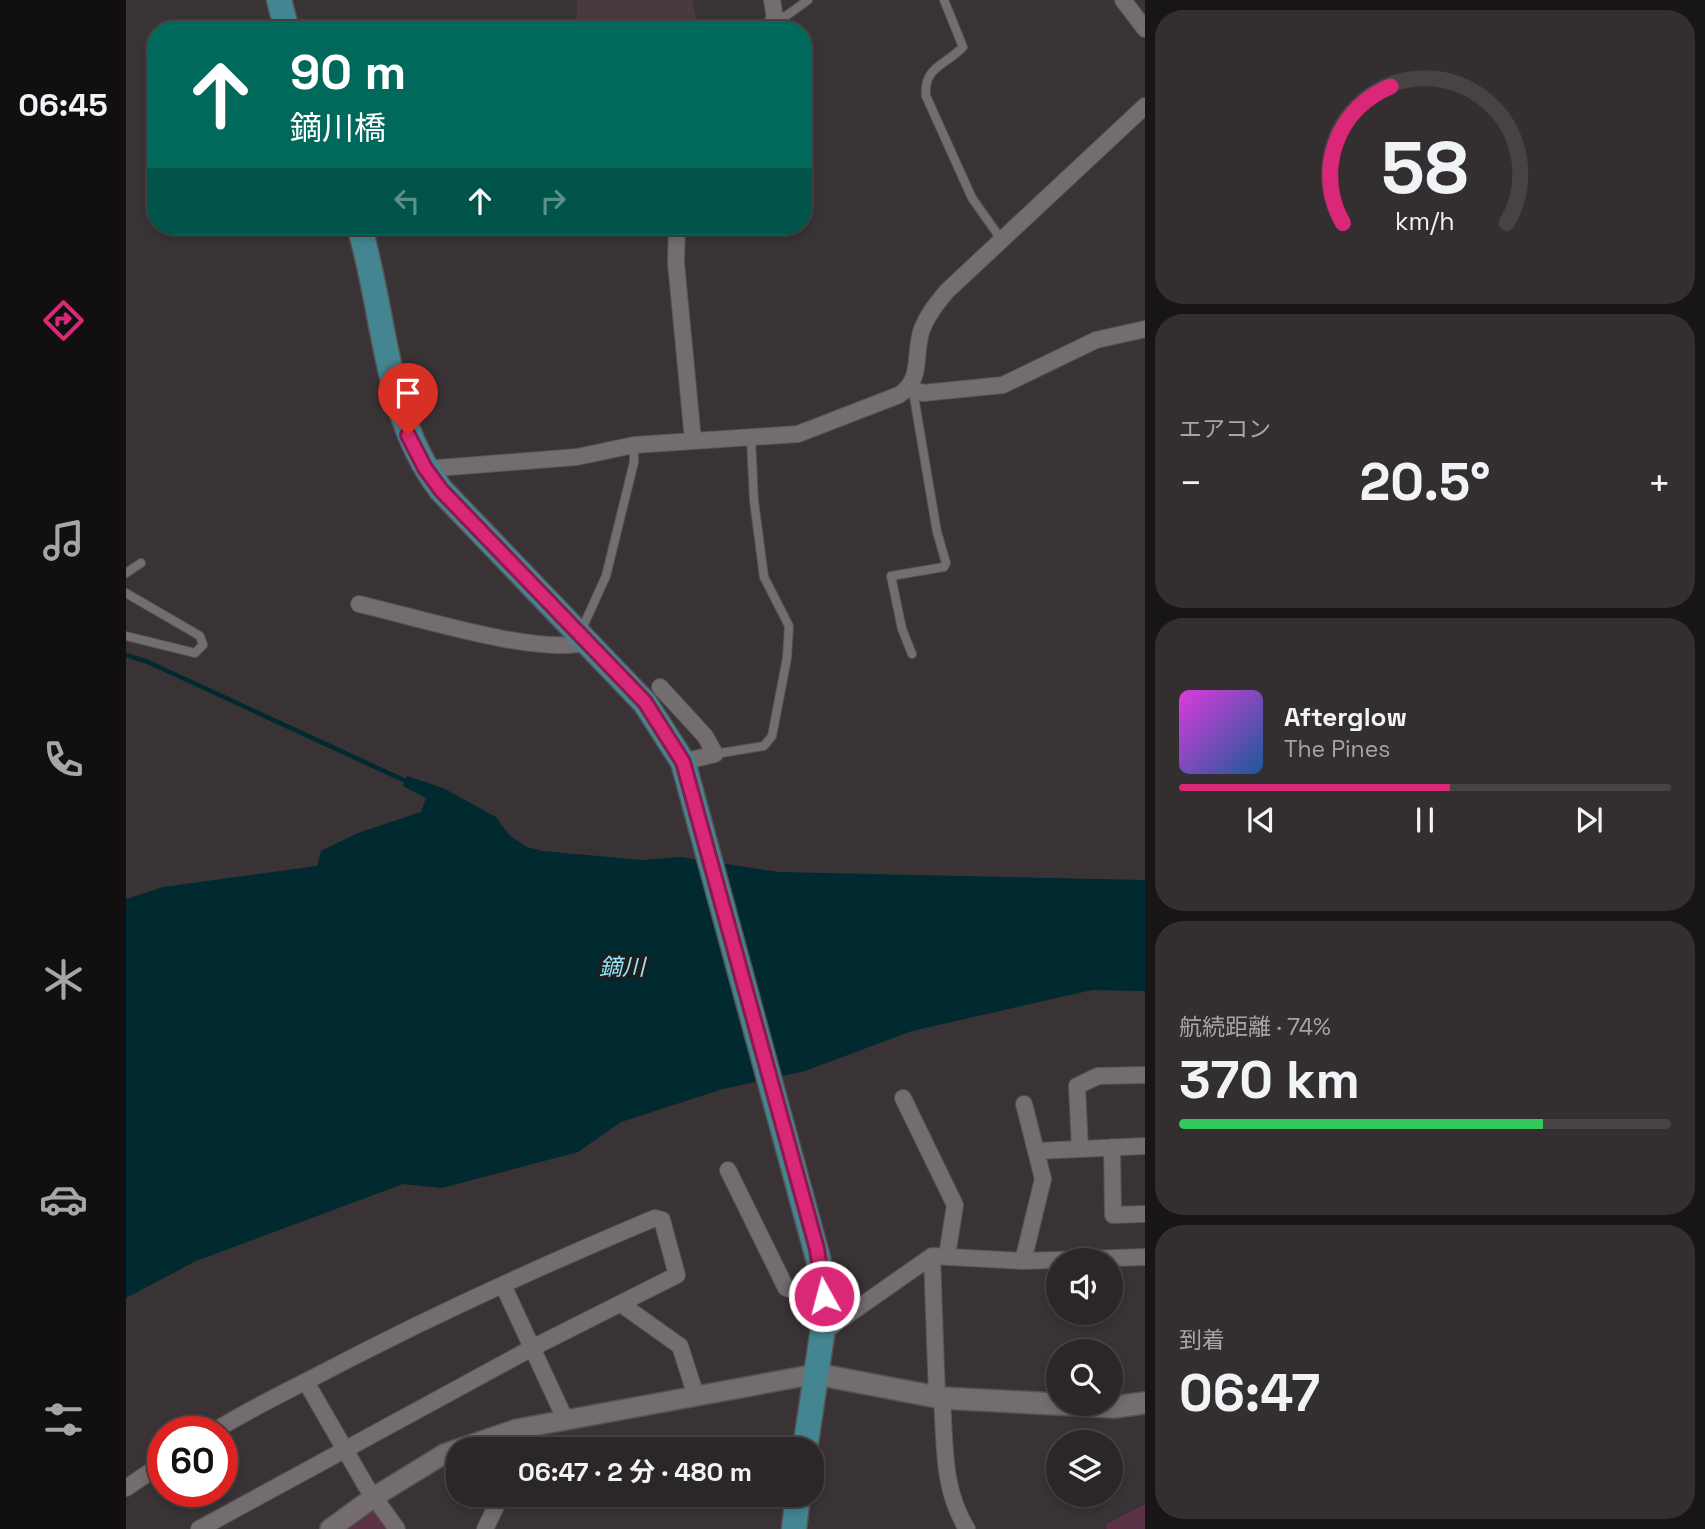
<!DOCTYPE html>
<html lang="ja">
<head>
<meta charset="utf-8">
<style>
	:root { --surface:#2b2628; --page:#332e30; --text:#f1f3f6; --muted:#a6a5a8; --line:#474345; --accent:#db2777 }
	body { margin:0; font-family:"Space Grotesk","Noto Sans JP",sans-serif; background:var(--page); color:var(--text); height:100vh; display:flex; flex-direction:column; font-size:26px; white-space:nowrap }
	* { box-sizing:border-box; margin:0 }
	p { font-size:23px; color:var(--muted) }
	.icon { flex:none; width:38px; height:38px; fill:none; stroke:currentColor; stroke-width:2; stroke-linecap:round; stroke-linejoin:round }
	.map { position:relative; flex:1; overflow:hidden }
	.panel { display:flex; flex-direction:column; gap:10px; padding:10px; background:#181516; width:560px }
	.panel>* { flex:none }
	.banner { position:absolute; left:21px; top:21px; width:665px; height:214px; border-radius:28px; box-shadow:0 4px 10px #0003,0 0 0 2px var(--line); background:#00695c; color:#fff; overflow:hidden }
	.fabs { position:absolute; left:920px; top:1248px; display:grid; gap:14px }
	.fabs a { display:grid; place-items:center; width:77px; height:77px; border-radius:50%; background:var(--surface); box-shadow:0 4px 10px #0003,0 0 0 2px var(--line); font-size:35px }
	.speed { position:absolute; left:21px; top:1416px; display:flex; gap:14px; font-size:35px; font-weight:700; text-align:center }
	.speed>* { display:grid; place-content:center; width:91px; height:91px; border-radius:50%; background:var(--surface); box-shadow:0 4px 10px #0003,0 0 0 2px var(--line); line-height:1 }
	.speed .limit { border:10px solid #d22; background:#fff; color:#111 }
	.pin { position:absolute; display:grid; place-items:center; width:60px; height:60px; color:#fff; margin:-72px -30px; border-radius:50% 50% 50% 0; rotate:-45deg; box-shadow:0 0 7px #0007 }
	.pin .icon { rotate:45deg }
	.me { position:absolute; width:77px; margin:-38px; rotate:353deg; stroke-linejoin:round; filter:drop-shadow(0 0 5px #0008) }
	.turn { display:flex; align-items:center; gap:24px; height:147px; padding:0 28px; font-size:32px }
	.turn .icon { width:91px; height:91px; stroke-width:2.5 }
	.turn b { display:block; font-size:49px; line-height:60px }
	.lanes { display:flex; align-items:center; height:66px; padding:0 28px; background:#0003; justify-content:center; gap:35px; direction:ltr }
	.lanes .off { opacity:.35 }
	.big { font-size:52px; font-weight:700; line-height:1.1 }
	.panel .widget { flex:1; display:flex; flex-direction:column; justify-content:center; gap:10px; min-width:0; padding:0 24px; border-radius:28px; background:var(--page) }
	.panel .dial { align-items:center; gap:0 }
	.dial svg { height:182px; overflow:visible; fill:none; stroke:var(--line); stroke-width:7; stroke-linecap:round; text-anchor:middle }
	.dial text { fill:var(--text); stroke:none }
	.song { display:flex; align-items:center; gap:21px }
	.cover { width:84px; height:84px; border-radius:10px; background:linear-gradient(135deg,hsl(300 70% 55%),hsl(210 70% 35%)) }
	.played { height:7px; border-radius:4px; background:linear-gradient(90deg,var(--accent) 55%,var(--line) 55%) }
	.keys { display:flex; justify-content:space-around; direction:ltr }
	.heat { display:flex; justify-content:space-between; align-items:center; font-size:38px; direction:ltr }
	.charge { height:10px; border-radius:5px; background:linear-gradient(90deg,#34c759 74%,var(--line) 0) }
	.trip { position:absolute; left:320px; top:1437px; width:378px; height:70px; border-radius:28px; background:var(--surface); box-shadow:0 4px 10px #0003,0 0 0 2px var(--line); font-weight:700; line-height:70px; text-align:center }
	main { display:flex; flex:1; min-height:0 }
	.tab-bar { display:flex; flex-direction:column; width:126px; justify-content:space-around; align-items:center; background:#110f10; color:var(--muted) }
	.tab-bar .icon { width:49px; height:49px }
	.tab-bar .selected { color:var(--accent) }
	.tab-bar b { font-size:32px; color:var(--text) }
	.map>svg:first-child { display:block }
</style>
</head>
<body>
<main>
<nav class="tab-bar">
<b>06:45</b>
<svg class="icon selected" aria-label="directions" viewBox="0 0 24 24"><path d="M12 3l9 9-9 9-9-9zM9 14v-3h6M13 9l2 2-2 2"/></svg>
<svg class="icon" aria-label="music" viewBox="0 0 24 24"><path d="M9 18V5l10-2v13"/><circle cx="6" cy="18" r="3"/><circle cx="16" cy="16" r="3"/></svg>
<svg class="icon" aria-label="phone" viewBox="0 0 24 24"><path d="M5 4h4l2 5-3 2q2 4 5 5l2-3 5 2v4C11 20 4 13 5 4z"/></svg>
<svg class="icon" aria-label="climate" viewBox="0 0 24 24"><path d="M12 3v18M4 7l16 10M4 17L20 7"/></svg>
<svg class="icon" aria-label="car" viewBox="0 0 24 24"><path d="M5 17H2v-5l4-1 3-4h7l3 4 3 1v5h-3M9 17h6M6 11h13"/><circle cx="7" cy="17" r="2"/><circle cx="17" cy="17" r="2"/></svg>
<svg class="icon" aria-label="filters" viewBox="0 0 24 24"><path d="M4 7h16M4 17h16"/><circle cx="9" cy="7" r="2"/><circle cx="15" cy="17" r="2"/></svg>
</nav>
<div class="map">
<svg width="1019" height="1529" viewBox="0 0 1019 1529">
	<rect width="100%" height="100%" fill="#393335"/>
	<path fill="#473a40" d="M451,0H566L573,30H451Z"/>
	<path fill="#5c3346" d="M1019,1504V1529H981L979,1525Z
		M249,1510L261,1529H223Z"/>
	<path fill="#012930" d="M281,776L317,788L370,817L383,835L401,847L416,851L516,860L554,857L653,872L1019,880V991L966,990L786,1031L679,1071L597,1089L495,1122L452,1152L316,1188L277,1184L70,1261L0,1298V899L37,887L191,866L195,851L232,833L295,812L300,798L277,786Z"/>
	<g fill="none" stroke-linecap="round" stroke-linejoin="round">
		<path stroke="#012930" stroke-width="4.5" d="M0,655L22,662L284,783"/>
		<g stroke="#575254" stroke-width="10">
			<path id="service" d="M818,0L837,47C820,65 797,67 800,96L846,198L875,239
				M649,18L660,16L682,0
				M0,573L15,563
				M0,593L74,636L77,645L69,653L0,636
				M455,631L480,576L508,462V445
				M786,654L776,629L765,576L818,567L820,563L811,532L787,391
				M589,754L638,746L646,736L661,658L663,626L638,577L628,501L625,438"/>
		</g>
		<g stroke="#575254" stroke-width="18">
			<path id="minor" d="M997,0L1019,29
				M642,30L649,18L646,0
				M551,226L550,263L567,440
				M783,388L797,393L877,385L970,340L1019,329
				M299,469L451,457L508,445L672,434L773,395C798,379 787,353 796,329C802,314 811,303 821,291L1019,106
				M233,604C286,616 415,657 461,642
				M534,687L579,736L589,754L557,762
				M777,1098L829,1205L821,1256
				M986,1147L987,1215L1019,1214
				M954,1149L951,1086L972,1076L1019,1075
				M911,1151L1019,1146
				M602,1170L660,1288L688,1297L698,1296
				M806,1256L811,1396
				M897,1261L917,1179L898,1104
				M377,1285L440,1421
				M495,1304L554,1346L570,1396
				M696,1333L806,1256L897,1261L1019,1257
				M180,1382L240,1486L271,1529
				M816,1398C819,1443 816,1489 841,1529
				M391,1429L393,1449
				M0,1488L37,1463
				M73,1529L406,1348L551,1275L536,1220L529,1218C417,1265 307,1315 200,1371C162,1391 123,1409 87,1432
				M359,1529L376,1494"/>
		</g>
		<g stroke="#575254" stroke-width="22">
			<path id="tertiary" d="M204,1529L248,1497L318,1454L391,1429L690,1374"/>
		</g>
		<g stroke="#575254" stroke-width="24">
			<path id="secondary" d="M690,1374L816,1398L988,1407L1019,1403"/>
		</g>
		<g stroke="#575254" stroke-width="27">
			<path id="primary" d="M153,0L161,30
				M233,226C260,314 257,413 315,490L519,703L557,762L696,1273L699,1315L679,1449
				M668,1529L672,1494"/>
		</g>
		<use href="#service" stroke="#746d70" stroke-width="8"/>
		<use href="#minor" stroke="#746d70" stroke-width="16"/>
		<use href="#tertiary" stroke="#746d70" stroke-width="19"/>
		<use href="#secondary" stroke="#746d70" stroke-width="21"/>
		<use href="#primary" stroke="#438692" stroke-width="24"/>
	</g>
	<g fill="none" stroke-linecap="round" stroke-linejoin="round">
		<g stroke="#8e194d" stroke-width="18">
			<path id="route" d="M282,435L299,468L315,490L519,702L557,762L691,1249L698,1296"/>
		</g>
		<use href="#route" stroke="#db2777" stroke-width="12"/>
	</g>
	<g text-anchor="middle" stroke-width="7" stroke-linejoin="round" paint-order="stroke">
		<g font-size="23" font-style="italic" fill="#95e7f8" stroke="#1e1c1d">
			<text x="496" y="975">鏑川</text>
		</g>
	</g>
</svg>
<div class="fabs">
<a><svg class="icon" aria-label="sound" viewBox="0 0 24 24"><path d="M4 9h4l5-4v14l-5-4H4zM17 9q2 3 0 6"/></svg></a>
<a><svg class="icon" aria-label="search" viewBox="0 0 24 24"><circle cx="10" cy="10" r="6"/><path d="M15 15l6 6"/></svg></a>
<a><svg class="icon" aria-label="layers" viewBox="0 0 24 24"><path d="M12 4l9 5-9 5-9-5zM3 14l9 5 9-5"/></svg></a>
</div>
<div class="speed"><div class="limit">60</div></div>
<div class="pin" style="left:282px;top:435px;background:#d93025"><svg class="icon" aria-label="arrive" viewBox="0 0 24 24"><path d="M6 21V4h12l-3 4 3 4H6"/></svg></div>
<svg class="me" style="left:698px;top:1296px" viewBox="-20 -20 40 40"><circle r="17" fill="#db2777" stroke="#fff" stroke-width="3"/><path d="M0-11L8 9 0 5-8 9z" fill="#fff"/></svg>
<div class="trip">06:47 · 2 分 · 480 m</div>
<div class="banner">
<div class="turn"><svg class="icon" aria-label="ahead" viewBox="0 0 24 24"><path d="M12 20V5M6 11l6-6 6 6"/></svg><div><b>90 m</b>鏑川橋</div></div>
<div class="lanes"><svg class="icon off" aria-label="left" viewBox="0 0 24 24"><path d="M17 20v-9H6M10 6l-5 5 5 5"/></svg><svg class="icon" aria-label="ahead" viewBox="0 0 24 24"><path d="M12 20V5M6 11l6-6 6 6"/></svg><svg class="icon off" aria-label="right" viewBox="0 0 24 24"><path d="M7 20v-9h11M14 6l5 5-5 5"/></svg></div>
</div>
</div>
<section class="panel">
<div class="widget dial"><svg viewBox="0 0 100 80">
<path d="M14 69A42 42 0 1 1 86 69"/>
<path d="M14 69A42 42 0 0 1 35 9" stroke="#db2777"/>
<text x="50" y="56" font-size="32" font-weight="700">58</text>
<text x="50" y="72" font-size="11">km/h</text>
</svg></div>
<div class="widget"><p>エアコン</p>
<div class="heat"><a>−</a><b class="big">20.5°</b><a>+</a></div>
</div>
<div class="widget">
<div class="song"><i class="cover"></i><div><b>Afterglow</b><p>The Pines</p></div></div>
<div class="played"></div>
<div class="keys"><svg class="icon" aria-label="previous" viewBox="0 0 24 24"><path d="M18 5L8 12l10 7zM5 5v14"/></svg><svg class="icon" aria-label="pause" viewBox="0 0 24 24"><path d="M8 5v14M16 5v14"/></svg><svg class="icon" aria-label="next" viewBox="0 0 24 24"><path d="M6 5l10 7-10 7zM19 5v14"/></svg></div>
</div>
<div class="widget"><p>航続距離 · 74%</p><b class="big">370 km</b><div class="charge"></div></div>
<div class="widget"><p>到着</p><b class="big">06:47</b></div>
</section>
</main>
</body>
</html>
